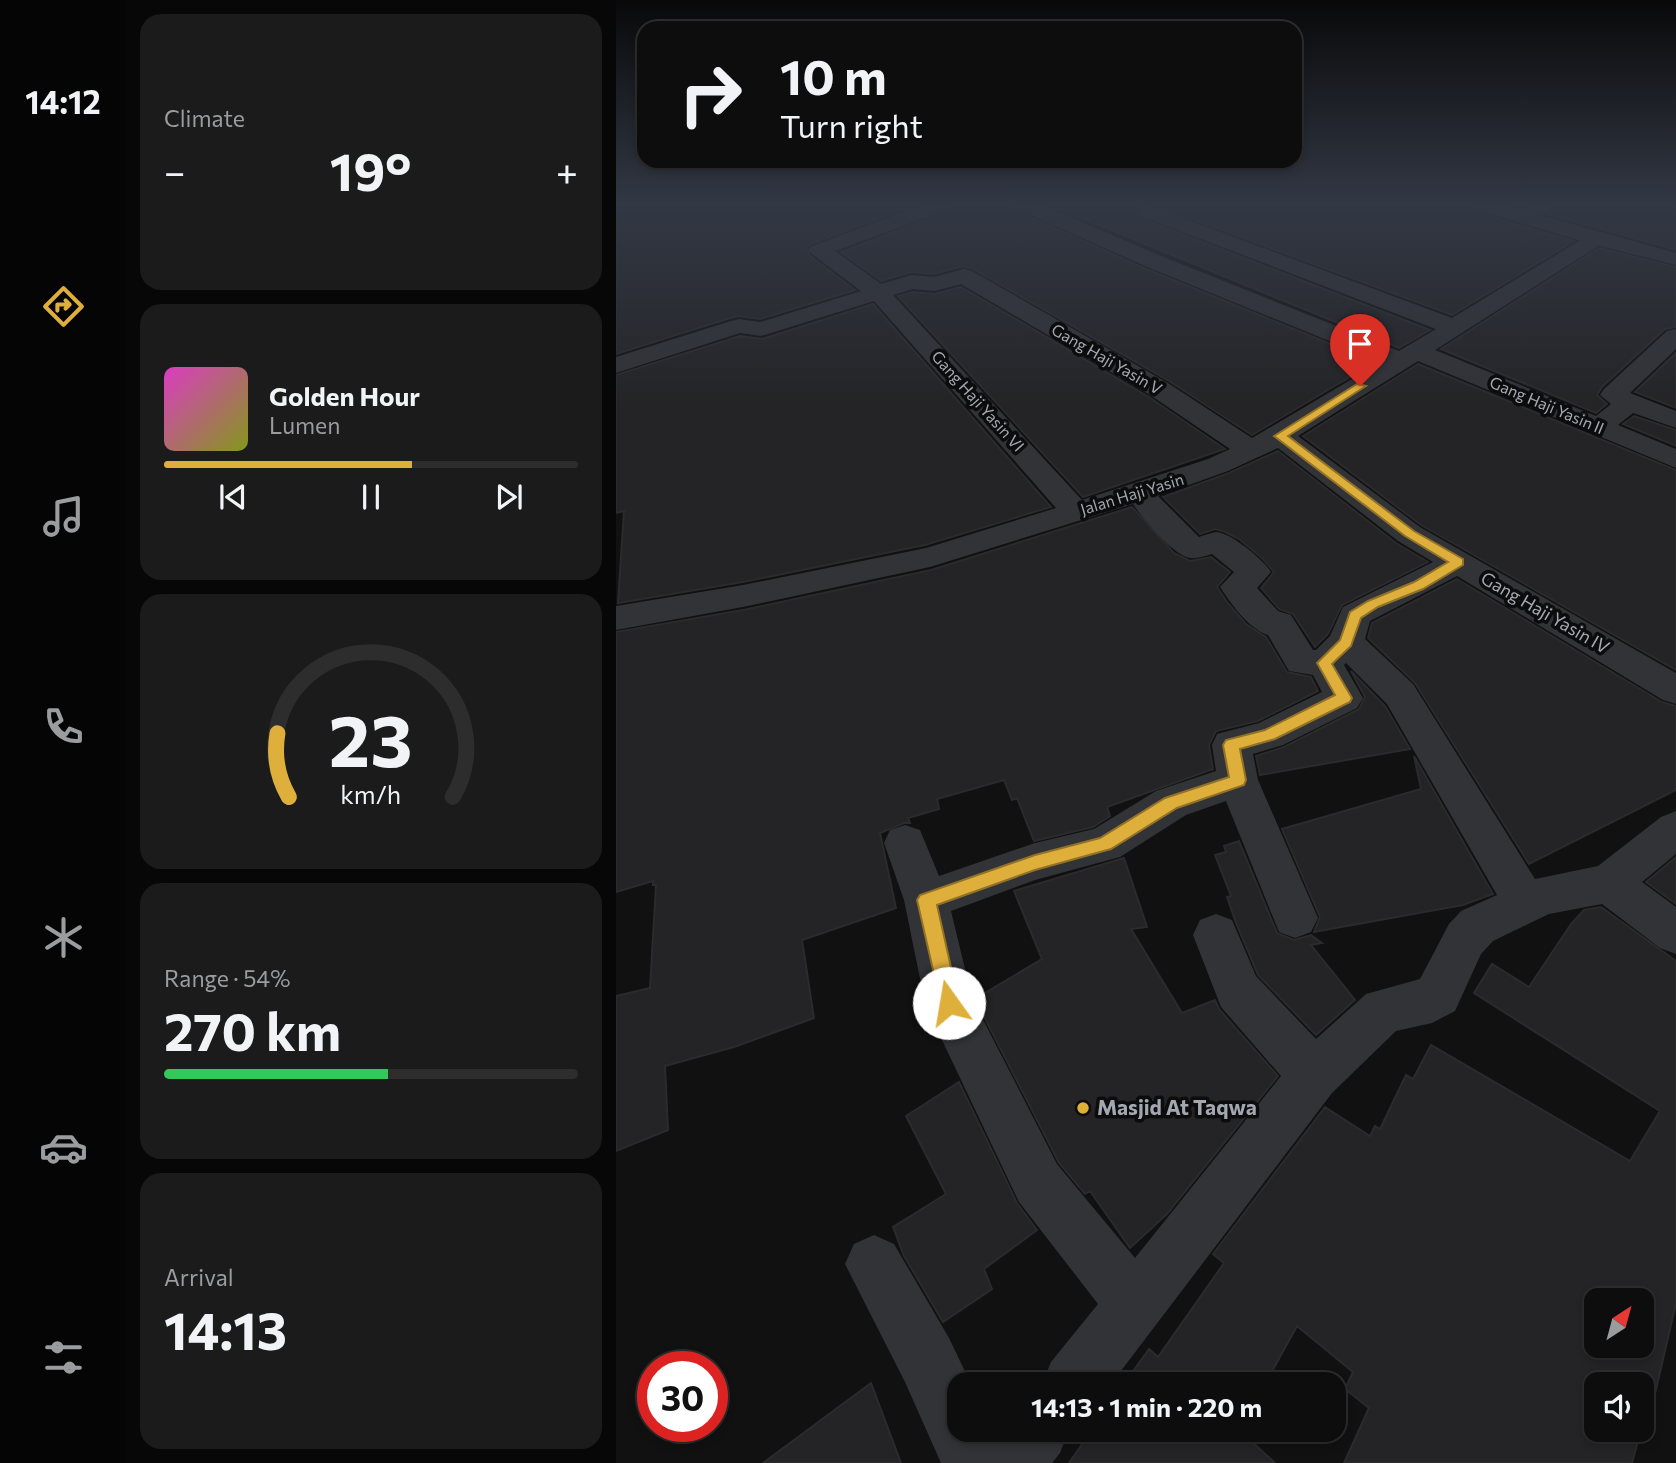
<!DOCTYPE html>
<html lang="en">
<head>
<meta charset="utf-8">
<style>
	:root { --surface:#0d0d0e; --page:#1b1b1c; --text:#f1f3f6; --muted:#9a9c9e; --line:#2d2d2e; --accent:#dfaf3c }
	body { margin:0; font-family:Commissioner,sans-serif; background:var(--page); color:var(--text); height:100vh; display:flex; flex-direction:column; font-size:26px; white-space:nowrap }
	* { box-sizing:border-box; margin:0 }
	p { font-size:23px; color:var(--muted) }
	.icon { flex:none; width:38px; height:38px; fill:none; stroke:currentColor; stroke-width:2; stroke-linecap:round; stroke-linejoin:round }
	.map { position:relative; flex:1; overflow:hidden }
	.side { display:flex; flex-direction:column; gap:14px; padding:14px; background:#070708; width:490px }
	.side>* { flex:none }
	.banner { position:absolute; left:21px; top:21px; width:665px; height:147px; border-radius:21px; box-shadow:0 4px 10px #0003,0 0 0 2px var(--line); background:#0d0d0e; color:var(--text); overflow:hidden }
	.needle { width:46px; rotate:36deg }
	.fabs { position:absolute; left:968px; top:1288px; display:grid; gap:14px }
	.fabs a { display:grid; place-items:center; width:70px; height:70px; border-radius:14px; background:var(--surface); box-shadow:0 4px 10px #0003,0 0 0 2px var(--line); font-size:35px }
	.speed { position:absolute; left:21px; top:1351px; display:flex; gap:14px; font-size:35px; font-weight:700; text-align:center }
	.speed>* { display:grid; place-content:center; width:91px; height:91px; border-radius:50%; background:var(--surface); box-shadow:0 4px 10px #0003,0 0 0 2px var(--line); line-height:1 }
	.speed .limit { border:10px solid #d22; background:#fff; color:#111 }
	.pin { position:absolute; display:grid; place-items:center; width:60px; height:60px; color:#fff; margin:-72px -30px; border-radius:50% 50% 50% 0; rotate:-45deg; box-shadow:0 0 7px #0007 }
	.pin .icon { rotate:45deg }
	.me { position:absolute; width:77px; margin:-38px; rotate:347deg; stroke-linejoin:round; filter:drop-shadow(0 0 5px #0008) }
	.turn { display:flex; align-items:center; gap:24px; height:147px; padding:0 28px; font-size:32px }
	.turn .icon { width:91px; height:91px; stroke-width:2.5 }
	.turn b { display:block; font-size:49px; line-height:60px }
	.big { font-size:52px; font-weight:700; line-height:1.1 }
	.side .widget { flex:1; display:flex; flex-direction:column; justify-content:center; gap:10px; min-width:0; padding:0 24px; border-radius:21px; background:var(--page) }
	.side .dial { align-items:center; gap:0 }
	.dial svg { height:182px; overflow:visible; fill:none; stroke:var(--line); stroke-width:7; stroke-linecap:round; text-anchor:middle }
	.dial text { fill:var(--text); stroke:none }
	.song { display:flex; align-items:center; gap:21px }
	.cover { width:84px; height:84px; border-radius:10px; background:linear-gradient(135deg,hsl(310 70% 55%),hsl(70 70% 35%)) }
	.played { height:7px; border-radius:4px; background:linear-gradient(90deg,var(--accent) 60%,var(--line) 60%) }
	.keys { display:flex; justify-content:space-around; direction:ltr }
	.heat { display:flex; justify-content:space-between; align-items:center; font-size:38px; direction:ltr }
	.charge { height:10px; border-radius:5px; background:linear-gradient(90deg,#34c759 54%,var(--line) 0) }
	.trip { position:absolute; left:331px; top:1372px; width:399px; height:70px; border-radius:21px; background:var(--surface); box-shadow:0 4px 10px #0003,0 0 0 2px var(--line); font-weight:700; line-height:70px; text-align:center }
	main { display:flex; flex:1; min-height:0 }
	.tabs { display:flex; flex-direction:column; width:126px; justify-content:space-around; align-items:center; background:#050506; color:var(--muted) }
	.tabs .icon { width:49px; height:49px }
	.tabs .active { color:var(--accent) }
	.tabs b { font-size:32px; color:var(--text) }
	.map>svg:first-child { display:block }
</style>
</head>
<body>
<main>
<nav class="tabs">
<b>14:12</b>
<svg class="icon active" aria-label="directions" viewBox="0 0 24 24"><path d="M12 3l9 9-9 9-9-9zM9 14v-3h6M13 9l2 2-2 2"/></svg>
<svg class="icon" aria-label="music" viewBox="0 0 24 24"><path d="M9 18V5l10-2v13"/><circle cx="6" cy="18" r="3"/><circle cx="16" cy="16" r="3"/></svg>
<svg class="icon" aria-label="phone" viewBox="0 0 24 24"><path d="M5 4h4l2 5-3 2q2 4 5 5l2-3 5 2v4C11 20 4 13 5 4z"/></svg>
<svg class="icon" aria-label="climate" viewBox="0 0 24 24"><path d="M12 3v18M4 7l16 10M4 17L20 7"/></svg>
<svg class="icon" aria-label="car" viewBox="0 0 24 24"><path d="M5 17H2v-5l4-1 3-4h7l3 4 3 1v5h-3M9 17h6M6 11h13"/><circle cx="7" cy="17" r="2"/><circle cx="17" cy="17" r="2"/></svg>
<svg class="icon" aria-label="filters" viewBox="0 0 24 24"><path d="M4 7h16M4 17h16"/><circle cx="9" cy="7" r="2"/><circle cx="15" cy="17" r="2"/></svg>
</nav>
<section class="side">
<div class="widget"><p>Climate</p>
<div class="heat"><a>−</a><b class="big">19°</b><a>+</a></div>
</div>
<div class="widget">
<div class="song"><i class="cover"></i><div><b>Golden Hour</b><p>Lumen</p></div></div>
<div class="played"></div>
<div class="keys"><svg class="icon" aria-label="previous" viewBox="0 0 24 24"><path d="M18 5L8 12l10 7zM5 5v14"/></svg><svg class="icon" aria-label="pause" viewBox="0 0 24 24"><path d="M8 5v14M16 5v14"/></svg><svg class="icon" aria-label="next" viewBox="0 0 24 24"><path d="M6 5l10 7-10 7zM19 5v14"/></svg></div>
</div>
<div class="widget dial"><svg viewBox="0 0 100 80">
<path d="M14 69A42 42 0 1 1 86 69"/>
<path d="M14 69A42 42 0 0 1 9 41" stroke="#dfaf3c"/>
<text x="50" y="56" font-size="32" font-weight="700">23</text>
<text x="50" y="72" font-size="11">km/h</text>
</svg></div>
<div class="widget"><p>Range · 54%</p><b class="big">270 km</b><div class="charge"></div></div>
<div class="widget"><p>Arrival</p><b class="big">14:13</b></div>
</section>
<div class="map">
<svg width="1060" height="1463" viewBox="0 0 1060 1463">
	<rect width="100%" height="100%" fill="#111112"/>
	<path fill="#242426" stroke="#2b2b2e" stroke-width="2" fill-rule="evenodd" d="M0,203H303L195,244L190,248L194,256L239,290L144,319L123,316L114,318L0,354Z
		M342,203H393L396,209L528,268L759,362L636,435L553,381L357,269L347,266L318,274L295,272L265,281L225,252L339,209Z
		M429,203H848L851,210L958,241L836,315L538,205L523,204L518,209L522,217L814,330L783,348Z
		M940,203H1046L1060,213V250L931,214Z
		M983,248L1060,267V327L1049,329L986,387L981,395L991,404L980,413L825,349Z
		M345,287L533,397L609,449L467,497L282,296L297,292L319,294Z
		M257,304L435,507L309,545L127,582L2,603L8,511L0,513V375L124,336L146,339Z
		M1060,353V408L1019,392Z
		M802,364L1060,470V670L805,525L687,436Z
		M1018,416L1060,430V446L1007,424Z
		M662,451L780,543L812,562L726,605L712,634L699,647L677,614L663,609L645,588L658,572L647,559L623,539L607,531L599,529L584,534L547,497L613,473Z
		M516,507L558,553L574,561L595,557L614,572L601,587L611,602L630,624L650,637L671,672L695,677L702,691L642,721L600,731L593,745L597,769L491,807L494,816L477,827L418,841L401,798L396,800L388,780L321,799L323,809L292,818L294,823H288L264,833L280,908L186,940L198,1018L118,1047L49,1066L52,1130L0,1151V996L34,988L40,885H37V881L0,892V632L127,610L315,570Z
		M841,579L1046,702L1060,706V790L913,864L799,683L752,638L756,623Z
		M735,671L769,706L794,749L644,775L640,756L668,747L743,709L749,697Z
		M798,756L877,894L847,905L698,932L704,917L666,829L805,789Z
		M623,841L661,933L678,940L695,935L706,943L695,945L739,1000L700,1035L642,975L620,923L611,897L615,896L599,855L610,852L608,846Z
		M1060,857V904L1030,882Z
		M508,858L531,927L515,929L566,1013L599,1000L603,1009L662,1076L551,1214L514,1248L474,1191L469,1194L443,1163L359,999L426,959L398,891Z
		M985,907L1060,961V1303L1030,1433L1025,1430L1026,1384H980V1430H1025L1016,1463H728L753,1408L729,1389L737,1372L681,1326L649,1384H508L533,1349L542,1357L608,1263L597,1254L709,1107L754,1136L759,1126L764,1129L790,1075L797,1079L815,1045L1014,1161L1044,1111L858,993L876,964L913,987L955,924L968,910ZM980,1300H1026V1346H980Z
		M343,1082L401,1203L421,1230L368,1269L376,1289L327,1322L288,1256L277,1227L330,1194L290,1116Z
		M255,1383L285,1463H147Z
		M476,1430H623L659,1463H453Z"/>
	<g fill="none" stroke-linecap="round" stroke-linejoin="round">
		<path fill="#323337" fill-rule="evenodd" d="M312,203H340L338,207L219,251L265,284L296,275L318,277L348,269L356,271L552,383L636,438L765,362L529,266L397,207L395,203H421L545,256L783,351L820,329L523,215L520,211L523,207H537L836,318L973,235H987L990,239L987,243L819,350L980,416L995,404L984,395L988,389L1051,331L1060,329V349L1014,393L1060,411V428L1017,413L1002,425L1060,449V468L802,361L682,436L804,527L1060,673V704L1047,700L841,576L754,621L749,639L797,684L919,879L982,866L1045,817L1060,811V854L1026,882L1060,907V954L1044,948L986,904L933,914L877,941L865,954L839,1011L816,1023L780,1031L716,1093L495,1384H426L435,1362L482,1304L403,1202L316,1019L309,1003L288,900L268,843L274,830L289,825L304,830L323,876L419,843L478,829L540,791L600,771L596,745L601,734L643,723L706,692L697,675L673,671L652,635C633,629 615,604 604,587L618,572L596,554C589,556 581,559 574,558C558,556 526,518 517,504L314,567L127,607L0,630V606L127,585L310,548L440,508L258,301L145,336L124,333L0,373V357L115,321L123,319L144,322L245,291L196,254L192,250L196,246ZM345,284L534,395L614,449L592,459L466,500L277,295L297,289L318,291ZM662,448L782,541L817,562L727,607L714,636L700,650H697L675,615L662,611L641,588L655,572C648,560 614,532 600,532C595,533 588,535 583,537L542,496L612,471ZM730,663L771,704L881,895L845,911L833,924L804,979L750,994L700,1039L640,976L616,920L600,914L584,920L577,935L605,1007L665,1076L519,1258L441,1164L356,998L335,911L419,880L504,857L570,815L610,801L663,932L679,938L695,932L702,918L642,780L637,754L667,745L741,708L747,698L728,665Z
			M917,203H938L919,223H905L902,219Z
			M1049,203H1060V210Z
			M258,1235L278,1244L333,1338L355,1384H343V1430H376L378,1433L380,1430H453L444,1453L436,1463H325L289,1382L229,1264L238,1244Z"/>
		<path fill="#323337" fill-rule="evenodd" d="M850,203H881L1060,253V265L973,243L852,207Z"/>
	</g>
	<linearGradient id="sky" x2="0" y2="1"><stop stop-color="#09090a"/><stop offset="0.5" stop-color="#323844"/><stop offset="1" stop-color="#323844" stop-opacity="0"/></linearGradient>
	<rect width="1060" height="408" fill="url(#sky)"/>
	<path fill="#dfaf3c" stroke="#917227" stroke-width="2" d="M741,384L750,386L672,436L798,531L847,559V565L807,589L762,607L745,618L735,646L716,664L736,698L734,702L659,739L624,749L630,780L628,785L561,808L495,849L419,870L321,905L343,1003L340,1009L333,1012L326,1009L301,900L304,895L419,855L484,838L549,798L613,777L607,745L610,740L649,730L719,695L701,663L724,640L734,612L752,601L798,582L832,562L789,536L658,436Z"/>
	<circle fill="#dfaf3c" stroke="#0c0c0d" stroke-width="2.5" cx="467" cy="1108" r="7"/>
	<g text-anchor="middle" stroke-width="7" stroke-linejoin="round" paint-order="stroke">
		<g font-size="16" fill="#a3a7b1" stroke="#0c0c0d">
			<text transform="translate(491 359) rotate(30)" y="6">Gang Haji Yasin V</text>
			<text transform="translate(362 401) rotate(48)" y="6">Gang Haji Yasin VI</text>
			<text transform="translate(931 405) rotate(23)" y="6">Gang Haji Yasin II</text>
			<text transform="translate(516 494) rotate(-17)" y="6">Jalan Haji Yasin</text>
		</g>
		<g font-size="18" fill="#a3a7b1" stroke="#0c0c0d">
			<text transform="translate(929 613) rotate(30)" y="6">Gang Haji Yasin IV</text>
		</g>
		<g font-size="21" font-weight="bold" fill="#a3a7b1" stroke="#0c0c0d" text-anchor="start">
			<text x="481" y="1115">Masjid At Taqwa</text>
		</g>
	</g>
</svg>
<div class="fabs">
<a><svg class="needle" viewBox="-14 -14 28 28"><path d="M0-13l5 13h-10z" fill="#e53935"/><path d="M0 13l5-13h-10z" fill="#9a9c9e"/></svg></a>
<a><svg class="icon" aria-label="sound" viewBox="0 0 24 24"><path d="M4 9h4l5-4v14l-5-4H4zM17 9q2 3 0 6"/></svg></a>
</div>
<div class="speed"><div class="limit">30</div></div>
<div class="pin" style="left:744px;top:386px;background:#d93025"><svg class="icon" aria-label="arrive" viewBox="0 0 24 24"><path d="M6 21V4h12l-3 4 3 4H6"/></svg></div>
<svg class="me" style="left:333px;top:1003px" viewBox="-20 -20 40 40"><circle r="19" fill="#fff"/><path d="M0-13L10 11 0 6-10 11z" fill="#dfaf3c"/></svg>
<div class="trip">14:13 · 1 min · 220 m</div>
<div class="banner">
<div class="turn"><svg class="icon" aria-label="right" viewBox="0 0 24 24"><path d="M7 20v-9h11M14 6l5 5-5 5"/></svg><div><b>10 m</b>Turn right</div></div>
</div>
</div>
</main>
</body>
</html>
